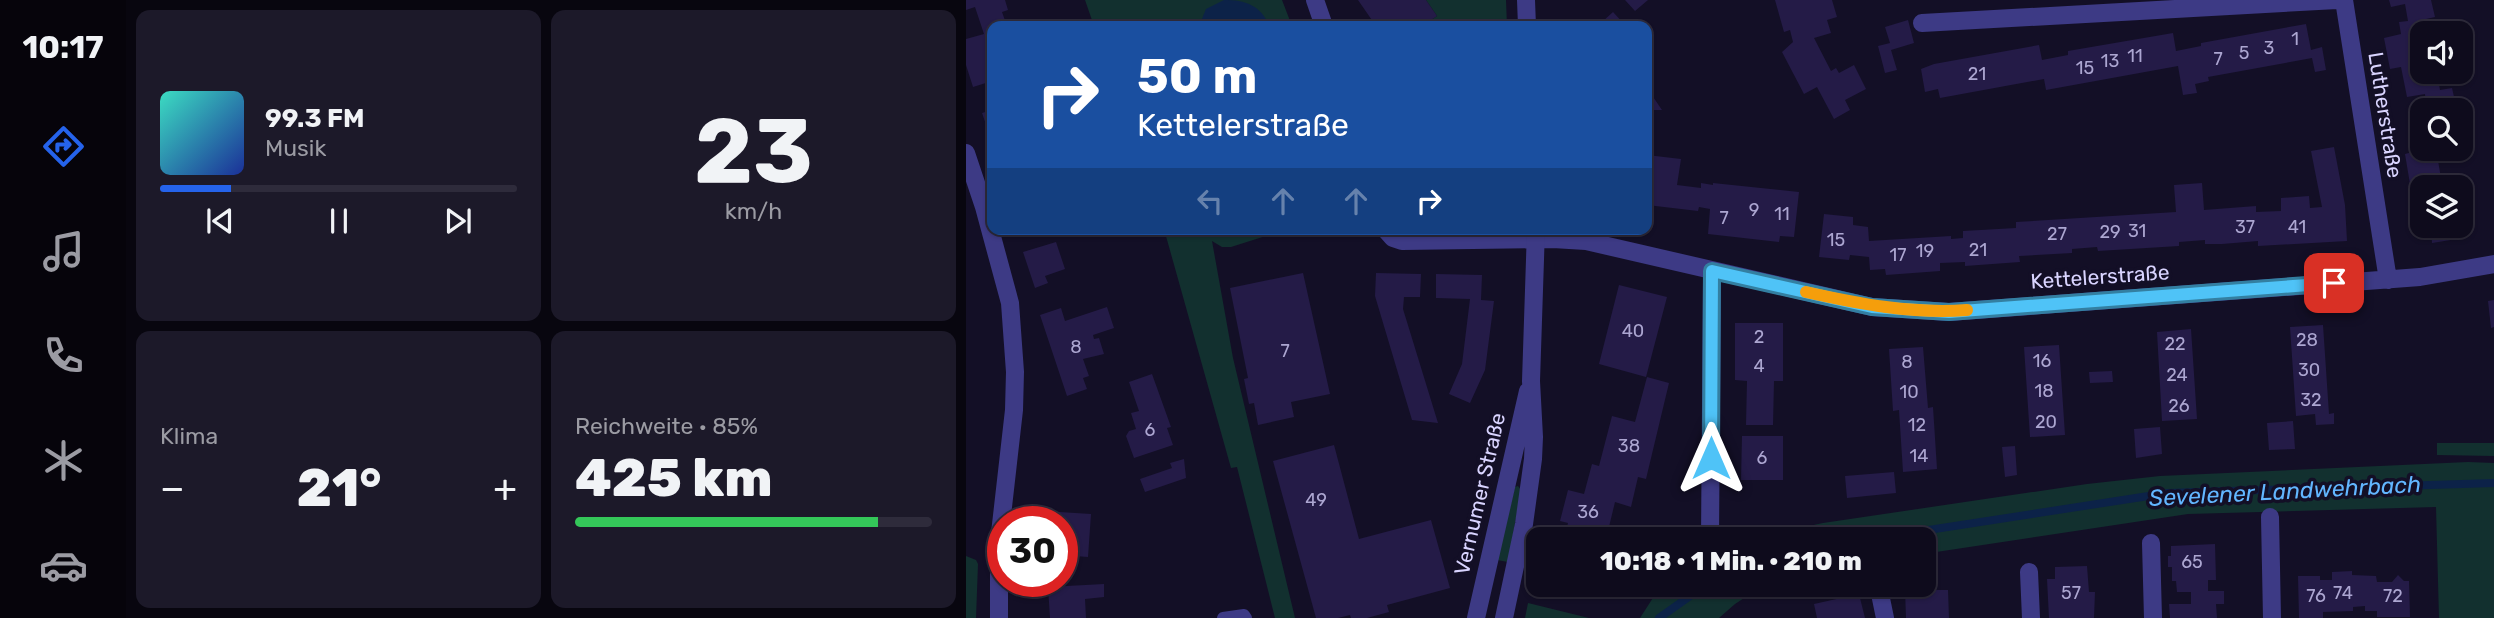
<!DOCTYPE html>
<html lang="de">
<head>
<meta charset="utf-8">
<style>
	:root { --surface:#0e0b1c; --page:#1c1929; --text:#f1f3f6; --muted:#9b9ba3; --line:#2e2b3b; --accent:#2563eb }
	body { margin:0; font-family:Rubik,sans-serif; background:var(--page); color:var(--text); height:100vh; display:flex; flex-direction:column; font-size:26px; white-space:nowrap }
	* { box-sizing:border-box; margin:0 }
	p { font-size:23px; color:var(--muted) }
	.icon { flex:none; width:38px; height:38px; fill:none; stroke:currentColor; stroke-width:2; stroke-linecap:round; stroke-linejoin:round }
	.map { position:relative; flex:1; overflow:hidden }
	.drawer { display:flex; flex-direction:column; gap:10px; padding:10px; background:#08060f; width:840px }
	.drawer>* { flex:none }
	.banner { position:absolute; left:21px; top:21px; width:665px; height:214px; border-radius:14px; box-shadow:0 2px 5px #0004,0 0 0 2px var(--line); background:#1a4fa0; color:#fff; overflow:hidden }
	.tools { position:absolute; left:1444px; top:21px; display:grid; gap:14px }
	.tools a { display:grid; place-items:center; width:63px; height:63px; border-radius:14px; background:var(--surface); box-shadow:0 2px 5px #0004,0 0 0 2px var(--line); font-size:35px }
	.speed { position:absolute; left:21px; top:506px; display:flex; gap:14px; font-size:35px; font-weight:700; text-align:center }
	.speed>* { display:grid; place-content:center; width:91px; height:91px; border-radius:50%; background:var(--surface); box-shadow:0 2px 5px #0004,0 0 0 2px var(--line); line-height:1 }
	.speed .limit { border:10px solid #d22; background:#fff; color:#111 }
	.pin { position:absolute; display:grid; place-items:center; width:60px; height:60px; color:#fff; margin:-30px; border-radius:14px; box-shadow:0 4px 10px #0006 }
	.me { position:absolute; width:77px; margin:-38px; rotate:0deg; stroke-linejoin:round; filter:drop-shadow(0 0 5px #0008) }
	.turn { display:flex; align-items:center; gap:24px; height:147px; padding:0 35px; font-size:32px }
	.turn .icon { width:91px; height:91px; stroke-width:2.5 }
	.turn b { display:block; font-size:49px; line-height:60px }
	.lanes { display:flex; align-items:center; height:66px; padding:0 35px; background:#0003; justify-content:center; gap:35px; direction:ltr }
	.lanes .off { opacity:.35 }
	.big { font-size:52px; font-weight:800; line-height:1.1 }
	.drawer .widget { flex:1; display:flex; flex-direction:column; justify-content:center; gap:10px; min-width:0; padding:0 24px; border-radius:14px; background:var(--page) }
	.drawer .dial { align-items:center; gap:0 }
	.dial b { font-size:91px; line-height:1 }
	.song { display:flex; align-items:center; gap:21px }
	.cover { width:84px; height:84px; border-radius:10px; background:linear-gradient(135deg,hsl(170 70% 55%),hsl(230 70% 35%)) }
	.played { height:7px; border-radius:4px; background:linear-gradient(90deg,var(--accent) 20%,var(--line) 20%) }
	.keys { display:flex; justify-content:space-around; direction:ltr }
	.heat { display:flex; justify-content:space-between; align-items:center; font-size:38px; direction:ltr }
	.charge { height:10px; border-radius:5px; background:linear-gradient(90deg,#34c759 85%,var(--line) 0) }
	.drawer .tiles { flex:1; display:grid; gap:10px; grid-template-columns:repeat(2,1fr) }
	.trip { position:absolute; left:560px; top:527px; width:410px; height:70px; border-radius:14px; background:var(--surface); box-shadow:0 2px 5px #0004,0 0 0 2px var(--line); font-weight:800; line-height:70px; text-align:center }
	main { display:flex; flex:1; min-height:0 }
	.tab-bar { display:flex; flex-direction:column; width:126px; justify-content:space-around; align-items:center; background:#06040b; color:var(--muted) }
	.tab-bar .icon { width:49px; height:49px }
	.tab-bar .active { color:var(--accent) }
	.tab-bar b { font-size:32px; color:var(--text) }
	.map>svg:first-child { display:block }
</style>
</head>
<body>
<main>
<nav class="tab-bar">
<b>10:17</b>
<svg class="icon active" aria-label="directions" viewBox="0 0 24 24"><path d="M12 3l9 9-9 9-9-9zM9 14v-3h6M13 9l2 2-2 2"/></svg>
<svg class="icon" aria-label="music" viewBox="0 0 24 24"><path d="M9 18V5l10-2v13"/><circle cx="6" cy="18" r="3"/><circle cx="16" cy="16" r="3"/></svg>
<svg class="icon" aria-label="phone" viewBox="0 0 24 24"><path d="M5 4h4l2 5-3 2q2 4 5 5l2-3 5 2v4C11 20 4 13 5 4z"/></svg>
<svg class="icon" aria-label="climate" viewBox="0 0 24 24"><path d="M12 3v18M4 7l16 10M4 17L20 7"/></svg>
<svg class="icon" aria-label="car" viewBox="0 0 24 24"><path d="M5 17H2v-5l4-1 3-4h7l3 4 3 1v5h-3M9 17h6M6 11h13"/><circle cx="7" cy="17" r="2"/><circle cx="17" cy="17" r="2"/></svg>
</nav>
<section class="drawer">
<div class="tiles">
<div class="widget">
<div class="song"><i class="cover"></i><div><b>99.3 FM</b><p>Musik</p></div></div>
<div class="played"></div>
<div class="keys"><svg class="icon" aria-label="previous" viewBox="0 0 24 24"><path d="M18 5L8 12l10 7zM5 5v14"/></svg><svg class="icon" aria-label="pause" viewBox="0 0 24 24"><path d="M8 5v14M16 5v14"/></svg><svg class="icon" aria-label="next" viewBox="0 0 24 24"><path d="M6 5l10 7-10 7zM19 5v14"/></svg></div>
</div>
<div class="widget dial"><b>23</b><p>km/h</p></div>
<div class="widget"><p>Klima</p>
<div class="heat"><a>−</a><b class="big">21°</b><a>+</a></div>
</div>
<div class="widget"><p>Reichweite · 85%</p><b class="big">425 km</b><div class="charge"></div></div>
</div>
</section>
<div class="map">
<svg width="1528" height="618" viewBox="0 0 1528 618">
	<rect width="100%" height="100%" fill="#130f26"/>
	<path fill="#12302f" d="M119,0H316L326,26H128Z
		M460,0H540L541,26H456L471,16Z
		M198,229H322L265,247H256L246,241L267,358L329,618H309L271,467L265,468Z
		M1471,443H1528V456L1471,455Z
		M1502,462L1528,463V618H1473L1470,507L1222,514L957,554V539H781L857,523L1121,484L1194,476Z
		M552,486L555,490L542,562L531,560L549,487Z
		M0,556L10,560L12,564L10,618H0Z
		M701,585V584L798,585L769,604L753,618H674L692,590Z
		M562,603L623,618H559Z"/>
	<path fill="#0c2248" d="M258,0C279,0 295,5 303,26H233L240,9Z"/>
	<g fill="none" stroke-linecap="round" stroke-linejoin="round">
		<path stroke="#0c2248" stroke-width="8" d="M904,539L1202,493L1528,483
			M693,618L741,584"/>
	</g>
	<path fill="#241b47" d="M0,0H39L42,10L36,12L41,26H26V81L7,87L0,65V39L18,34L9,7L0,10Z
		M392,0H460L471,16L456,26H410Z
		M659,0H682L669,11Z
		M809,0H866L871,17L861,20L865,33L848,38L865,71L870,68L873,73L888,65L900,89L879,100L884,110L868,119L851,87L838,94L816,52L827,42L824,30L818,32Z
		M1423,0H1465L1469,17L1460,19L1462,31L1450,33L1456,72H1471L1474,90L1486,88L1491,110H1460L1459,94L1441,97L1435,67L1424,69L1418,38L1435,34L1433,22L1442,21L1439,4L1425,7Z
		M647,12L660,26H631L636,22Z
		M942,20L948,43L925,50L931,70L919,73L912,46L924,43L919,27Z
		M1340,24L1345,50L1356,47L1360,70L1349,72L1346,58L1242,77L1243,81L1229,84L1231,93L1217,95L1212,66L1080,90L1078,79L974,98L972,89L959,92L955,69L968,64L1073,45L1076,60L1102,55V51L1207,33L1210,51L1235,46V43Z
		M681,88L696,110H681Z
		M26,110V142L16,113Z
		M1456,119V149H1470L1475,178L1493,175L1495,187L1500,186L1502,202L1494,203V187H1471L1470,180L1444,184L1439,154L1450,151L1445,121Z
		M1368,147L1379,205L1381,241L1292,246V241L1256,244H1239V240L1213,242V246L1132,251L1131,247L1106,249V253L1053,256L1054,262L999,266V262L974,263V271L920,275L919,269L904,270L903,257L884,255L883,260L853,257L858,214L887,217V225L902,227L903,241L985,236V239L997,238V231L1050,228V222L1210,212L1208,185L1236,183L1238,210L1290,206V212L1315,211V198L1343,196L1344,208L1356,207L1345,151Z
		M681,155L715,159L711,185L735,188V183L747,185V183L833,192L828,237L814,236L813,242L742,234L744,209L733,207L732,211L681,205Z
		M1462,226H1494L1497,238L1466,243L1465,229L1463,230Z
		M52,229H74V230L54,237Z
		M90,242L99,269L79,276L82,283L69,288L57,252Z
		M337,273L364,394L325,402L328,417L292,425L288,403L283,404L278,379L282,378L264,288Z
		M410,273L455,274L454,297H438L437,309L472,423L446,420L409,296Z
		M470,274L516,275L515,300L528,301L519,370L504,403L483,394L496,364L504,299L470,298Z
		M653,285L701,297L680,377L633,364Z
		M1528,300V327L1525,328L1522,301Z
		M141,307L148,328L127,335L128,339L133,338L138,354L117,359L123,376L117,378L121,389L101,396L74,315L95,308L99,321Z
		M769,323H817V381H808L807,425H780L781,381L769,380Z
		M1357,325L1363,414L1368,413V424L1350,425L1349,414L1330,416L1324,327Z
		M1225,329L1231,419L1196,421L1191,332Z
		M1093,345L1099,435L1064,437L1058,347Z
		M957,347L962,408L967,407L971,469L937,472L933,410L927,411L923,349Z
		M1146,371L1147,382L1124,383L1123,372Z
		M186,374L205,427L201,428L207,445L168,458L160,436L163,431L170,429L165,413L173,411L163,382Z
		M681,377L703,383L680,479L672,477L665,507L649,502L642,531L650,533L648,539H598L602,523L594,521L602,490L618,494L626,464L633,466L646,416L669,422Z
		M1327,421L1329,449L1303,450L1301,423Z
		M1194,427L1196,454L1170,458L1168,429Z
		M776,436H817V480H775Z
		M368,445L393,539L465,520L484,588L421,605L423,612L401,618H385L384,615L372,618H350L307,461Z
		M1049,446L1051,475L1039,477L1036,447Z
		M218,459L220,478L179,492L174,479L206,468L204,463Z
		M928,472L930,493L881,498L879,476Z
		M78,511L125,514L122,557L96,555V522H77Z
		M1249,544L1250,580H1242V591H1258V604H1250L1251,618H1204L1203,604H1225V592H1211L1210,581H1206V567H1202V556H1205V546Z
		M1121,566L1123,592H1129L1128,618H1083L1081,579H1089V567Z
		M1386,571V575L1410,576L1411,582H1426L1432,575L1438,581H1443L1444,617H1411V611H1399V606L1387,607V611L1357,612V618H1333L1332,576H1354V580H1366V572Z
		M138,584V597L119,599L120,618H84L82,587Z
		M939,590H982L983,618H940Z
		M893,594L899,618H851L848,604Z"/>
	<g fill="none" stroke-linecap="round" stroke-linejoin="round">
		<path stroke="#3d3a85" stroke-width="12" d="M257,618L278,615L280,618"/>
		<path stroke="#3d3a85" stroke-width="18" d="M349,0L358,26
			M1378,0L1422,280
			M956,23L1371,0
			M0,153L18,207L44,303L49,372L48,410L33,542V618
			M419,229L427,238L436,241L587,239L620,241L906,307L983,312L1454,277L1528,264
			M1304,517L1306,618
			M744,539L746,271
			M1185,543L1187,618
			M1063,572L1065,618
			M912,584L919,618"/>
		<path stroke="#3d3a85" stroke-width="18" d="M560,0L561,26
			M510,618L562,391
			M538,618L558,524L567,459L568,437L565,381L570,229"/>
	</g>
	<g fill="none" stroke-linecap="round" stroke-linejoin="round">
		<g stroke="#337fa1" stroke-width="18">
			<path id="route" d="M745,458L746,271L906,307L983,312L1368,283"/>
		</g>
		<use href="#route" stroke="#4fc3f7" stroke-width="12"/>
		<path stroke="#f59e0b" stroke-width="12" d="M840,292C893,304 946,314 1001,310"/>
	</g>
	<g text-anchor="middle" stroke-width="7" stroke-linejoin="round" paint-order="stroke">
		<g font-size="18" fill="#aca6d1">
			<text x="1329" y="45">1</text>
			<text x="1303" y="54">3</text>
			<text x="1278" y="59">5</text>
			<text x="1169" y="62">11</text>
			<text x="1252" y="65">7</text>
			<text x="1144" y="67">13</text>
			<text x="1119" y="74">15</text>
			<text x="1011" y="80">21</text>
			<text x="788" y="216">9</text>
			<text x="816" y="220">11</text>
			<text x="758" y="224">7</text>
			<text x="1279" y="233">37</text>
			<text x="1331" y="233">41</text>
			<text x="1171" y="237">31</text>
			<text x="1144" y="238">29</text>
			<text x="1091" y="240">27</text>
			<text x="870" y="246">15</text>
			<text x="1012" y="256">21</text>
			<text x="959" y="257">19</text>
			<text x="932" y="261">17</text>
			<text x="667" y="337">40</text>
			<text x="793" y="343">2</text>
			<text x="1341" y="346">28</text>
			<text x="1209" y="350">22</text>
			<text x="110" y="353">8</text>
			<text x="319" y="357">7</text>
			<text x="1076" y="367">16</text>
			<text x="941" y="368">8</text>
			<text x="793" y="372">4</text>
			<text x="1343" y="376">30</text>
			<text x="1211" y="381">24</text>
			<text x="1078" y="397">18</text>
			<text x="943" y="398">10</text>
			<text x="1345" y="406">32</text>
			<text x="1213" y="412">26</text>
			<text x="1080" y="428">20</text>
			<text x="951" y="431">12</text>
			<text x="184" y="436">6</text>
			<text x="663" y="452">38</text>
			<text x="953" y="462">14</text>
			<text x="796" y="464">6</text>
			<text x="350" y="506">49</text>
			<text x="622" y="518">36</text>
			<text x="1226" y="568">65</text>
			<text x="1105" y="599">57</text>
			<text x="1377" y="599">74</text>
			<text x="1350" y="602">76</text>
			<text x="1427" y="602">72</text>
		</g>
		<g font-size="21" fill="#d9d4ff" stroke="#130f26">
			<text transform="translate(1419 115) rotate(81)" y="7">Lutherstraße</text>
			<text transform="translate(1134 277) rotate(-4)" y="7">Kettelerstraße</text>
			<text transform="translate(514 494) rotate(-77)" y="7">Vernumer Straße</text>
		</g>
		<g font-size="23" font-style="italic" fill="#62b6ff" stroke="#130f26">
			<text transform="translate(1319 491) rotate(-3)" y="8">Sevelener Landwehrbach</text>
		</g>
	</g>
</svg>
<div class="tools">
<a><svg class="icon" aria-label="sound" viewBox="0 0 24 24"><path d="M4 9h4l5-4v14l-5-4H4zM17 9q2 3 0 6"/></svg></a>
<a><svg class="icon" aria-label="search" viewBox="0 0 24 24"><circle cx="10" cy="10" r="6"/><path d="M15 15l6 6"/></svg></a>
<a><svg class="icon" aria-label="layers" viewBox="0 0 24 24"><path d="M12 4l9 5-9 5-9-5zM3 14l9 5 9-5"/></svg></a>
</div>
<div class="speed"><div class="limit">30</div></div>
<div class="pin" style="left:1368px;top:283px;background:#d93025"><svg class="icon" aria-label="arrive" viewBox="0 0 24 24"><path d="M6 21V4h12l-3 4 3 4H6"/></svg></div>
<svg class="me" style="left:745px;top:458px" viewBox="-20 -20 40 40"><path d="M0-17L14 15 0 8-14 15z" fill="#4fc3f7" stroke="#fff" stroke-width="4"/></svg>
<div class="trip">10:18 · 1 Min. · 210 m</div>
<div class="banner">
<div class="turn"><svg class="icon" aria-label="right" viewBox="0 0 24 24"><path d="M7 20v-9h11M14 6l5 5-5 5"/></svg><div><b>50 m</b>Kettelerstraße</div></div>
<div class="lanes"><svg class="icon off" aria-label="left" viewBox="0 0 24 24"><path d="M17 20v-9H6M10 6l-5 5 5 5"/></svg><svg class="icon off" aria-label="ahead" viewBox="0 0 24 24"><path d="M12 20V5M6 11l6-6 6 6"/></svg><svg class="icon off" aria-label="ahead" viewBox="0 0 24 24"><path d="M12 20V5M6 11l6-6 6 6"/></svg><svg class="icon" aria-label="right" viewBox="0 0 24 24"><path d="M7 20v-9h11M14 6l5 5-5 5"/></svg></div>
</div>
</div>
</main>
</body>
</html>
